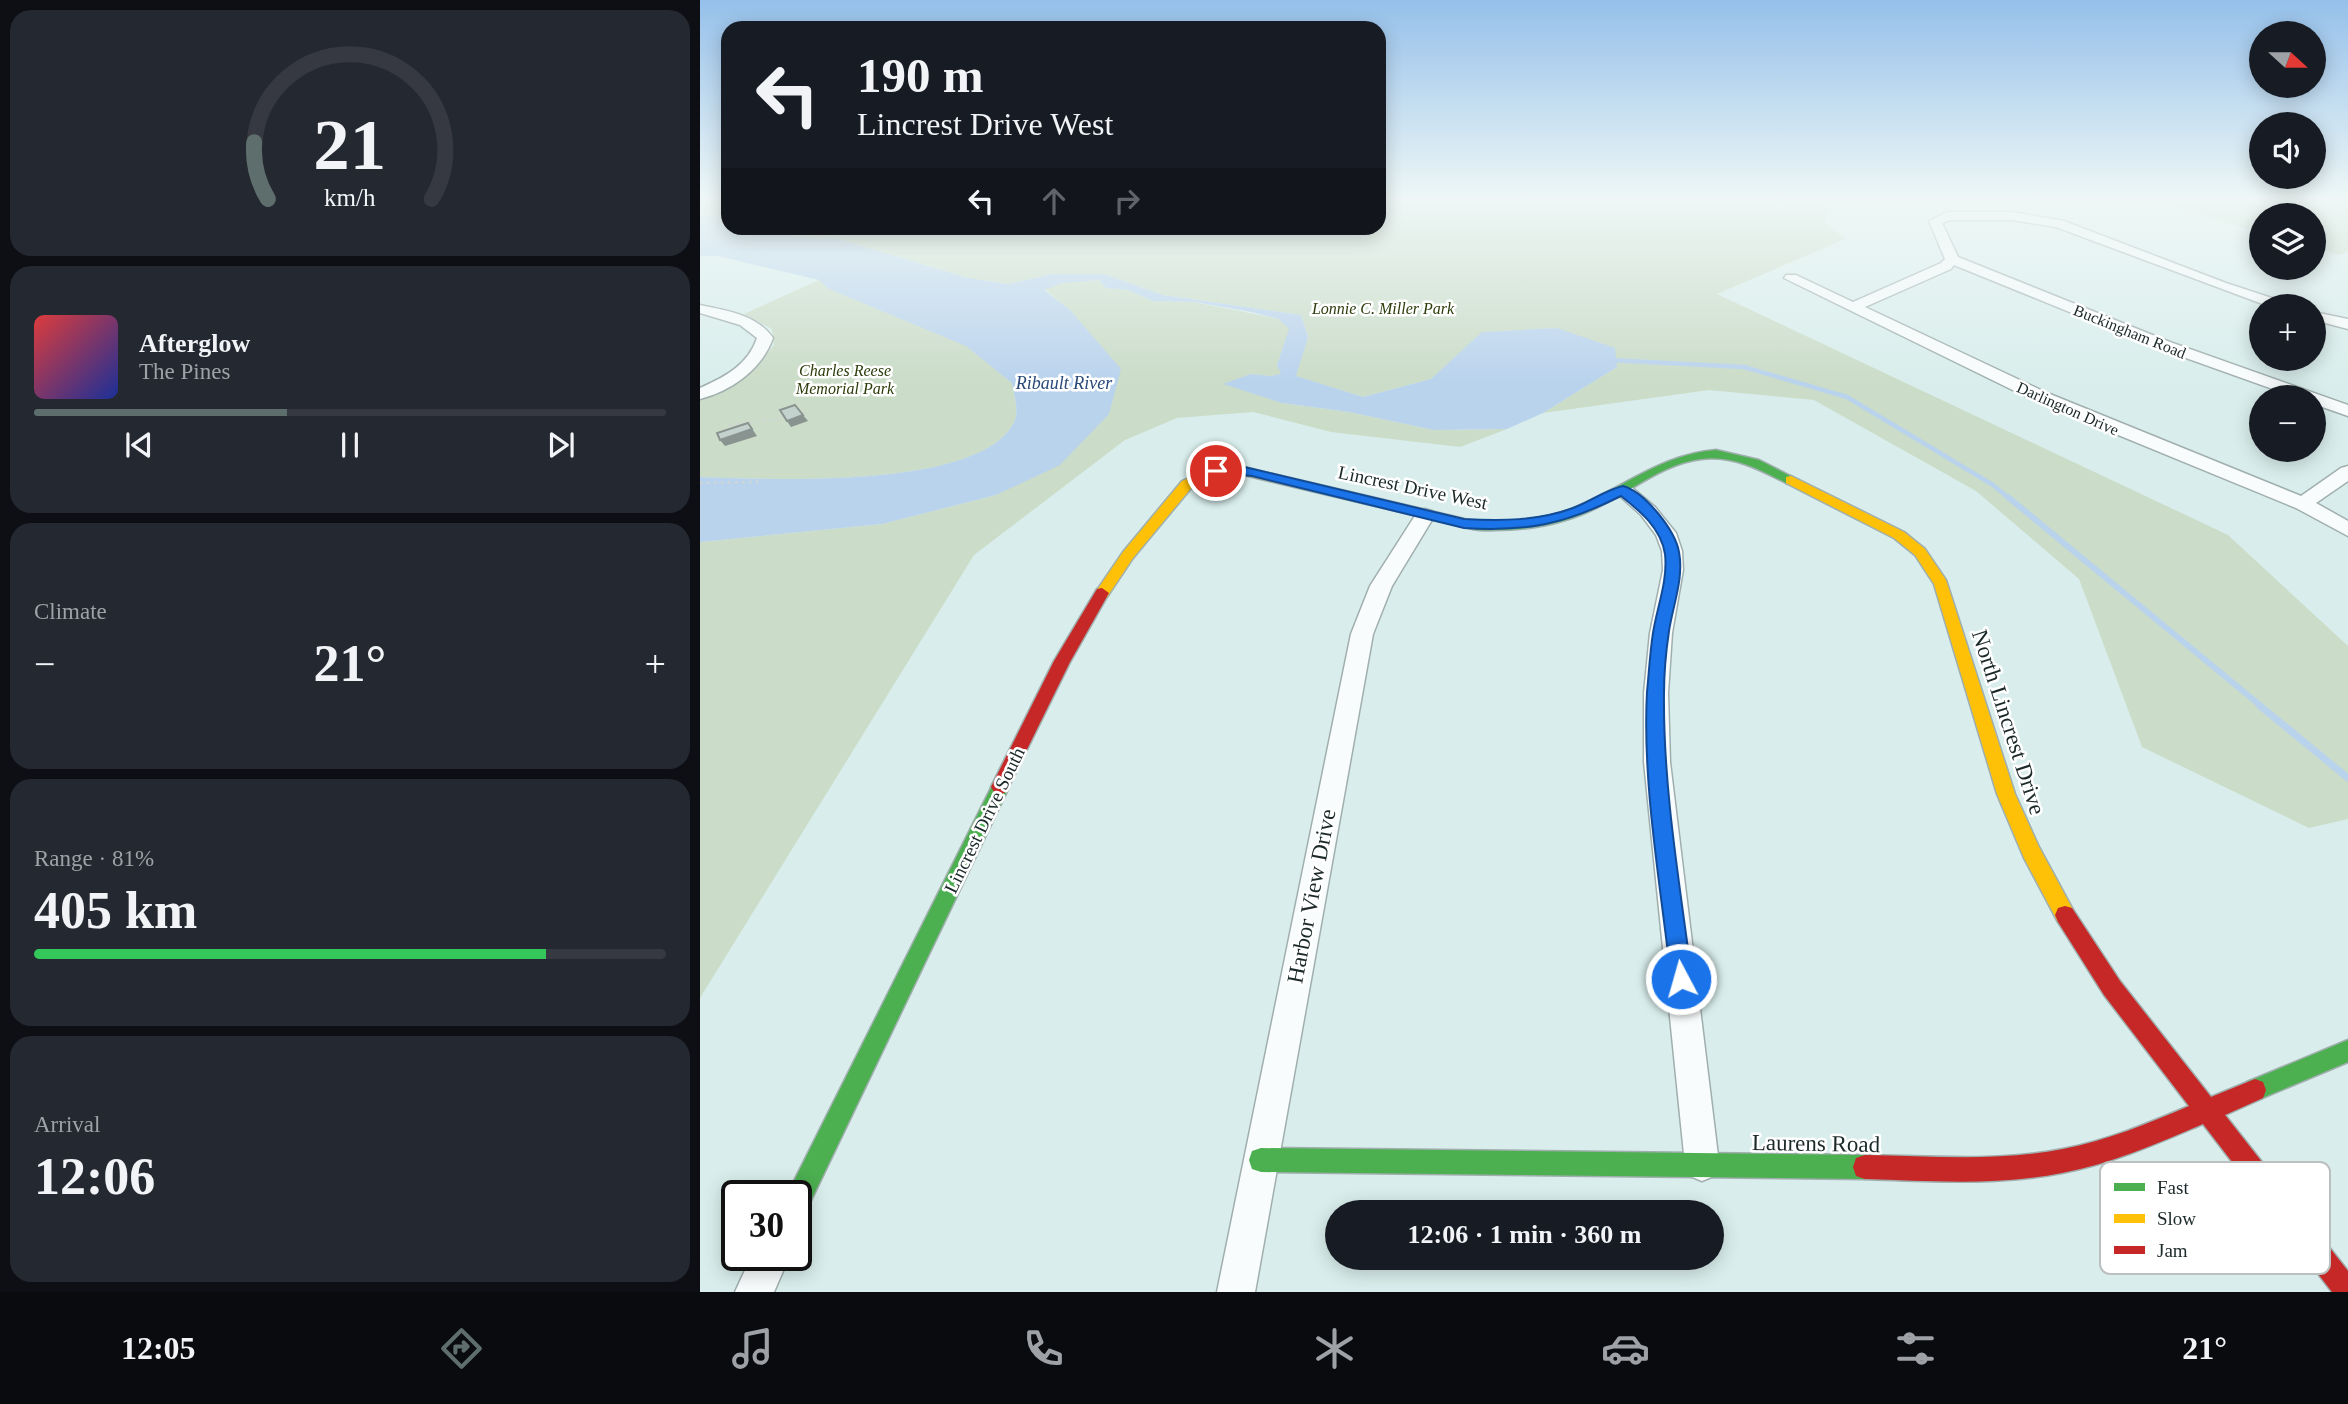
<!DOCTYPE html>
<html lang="en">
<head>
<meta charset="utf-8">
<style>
	:root { --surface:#171b24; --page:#242831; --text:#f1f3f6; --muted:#9ea1a6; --line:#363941; --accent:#5e6e6d }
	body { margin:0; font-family:Georgia,serif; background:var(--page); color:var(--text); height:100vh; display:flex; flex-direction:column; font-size:26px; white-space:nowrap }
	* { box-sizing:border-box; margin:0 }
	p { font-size:23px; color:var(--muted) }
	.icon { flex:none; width:38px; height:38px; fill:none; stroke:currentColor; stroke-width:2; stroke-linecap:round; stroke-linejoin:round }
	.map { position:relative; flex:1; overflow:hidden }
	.side { display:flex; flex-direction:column; gap:10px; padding:10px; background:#0d0f14; width:700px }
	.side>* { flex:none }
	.guide { position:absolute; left:21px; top:21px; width:665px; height:214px; border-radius:21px; box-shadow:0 4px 18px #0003; background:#171b24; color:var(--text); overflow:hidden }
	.needle { width:46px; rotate:111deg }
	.controls { position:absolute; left:1549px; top:21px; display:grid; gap:14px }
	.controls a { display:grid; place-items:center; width:77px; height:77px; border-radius:50%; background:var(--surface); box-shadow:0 4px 18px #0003; font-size:35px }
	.speed { position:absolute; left:21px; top:1180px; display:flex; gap:14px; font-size:35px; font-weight:700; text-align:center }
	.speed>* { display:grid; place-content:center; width:91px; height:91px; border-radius:50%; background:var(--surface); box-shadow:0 4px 18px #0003; line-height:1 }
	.speed .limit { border:4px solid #111; border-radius:10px; background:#fff; color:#111 }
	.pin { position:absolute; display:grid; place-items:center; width:60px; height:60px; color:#fff; margin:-30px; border:4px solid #fff; border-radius:50%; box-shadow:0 2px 7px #0007 }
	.me { position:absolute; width:77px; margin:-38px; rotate:354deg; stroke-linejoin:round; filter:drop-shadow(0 0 5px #0008) }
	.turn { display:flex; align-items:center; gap:24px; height:147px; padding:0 21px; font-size:32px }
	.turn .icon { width:91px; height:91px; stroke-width:2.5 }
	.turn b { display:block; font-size:49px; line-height:60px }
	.lanes { display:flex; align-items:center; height:66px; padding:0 21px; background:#0003; justify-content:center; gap:35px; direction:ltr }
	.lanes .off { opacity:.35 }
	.big { font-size:52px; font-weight:700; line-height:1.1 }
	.side .widget { flex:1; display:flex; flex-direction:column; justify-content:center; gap:10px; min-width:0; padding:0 24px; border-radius:21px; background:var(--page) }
	.side .dial { align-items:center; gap:0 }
	.dial svg { height:182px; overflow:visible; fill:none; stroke:var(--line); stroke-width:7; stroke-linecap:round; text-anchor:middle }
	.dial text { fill:var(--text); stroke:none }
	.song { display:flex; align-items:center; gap:21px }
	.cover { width:84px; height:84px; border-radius:10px; background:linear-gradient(135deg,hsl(0 70% 55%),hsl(230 70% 35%)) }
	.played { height:7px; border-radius:4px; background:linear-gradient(90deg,var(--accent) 40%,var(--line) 40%) }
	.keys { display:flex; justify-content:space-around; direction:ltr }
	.heat { display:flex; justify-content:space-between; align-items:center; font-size:38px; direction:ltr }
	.charge { height:10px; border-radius:5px; background:linear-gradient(90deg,#34c759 81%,var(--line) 0) }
	.trip { position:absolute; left:625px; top:1200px; width:399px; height:70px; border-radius:35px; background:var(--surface); box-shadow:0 4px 18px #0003; font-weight:700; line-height:70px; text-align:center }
	.tab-bar { display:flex; height:112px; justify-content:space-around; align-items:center; background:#090b0e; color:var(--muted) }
	.tab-bar .icon { width:49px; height:49px }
	.tab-bar .current { color:var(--accent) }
	.tab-bar b { font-size:32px; color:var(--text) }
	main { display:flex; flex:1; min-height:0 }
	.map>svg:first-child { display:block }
</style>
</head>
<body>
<main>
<section class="side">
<div class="widget dial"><svg viewBox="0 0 100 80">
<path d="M14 69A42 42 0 1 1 86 69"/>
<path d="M14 69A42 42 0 0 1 8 44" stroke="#5e6e6d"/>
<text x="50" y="56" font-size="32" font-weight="700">21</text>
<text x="50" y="72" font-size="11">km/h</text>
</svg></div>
<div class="widget">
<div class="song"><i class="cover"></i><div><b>Afterglow</b><p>The Pines</p></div></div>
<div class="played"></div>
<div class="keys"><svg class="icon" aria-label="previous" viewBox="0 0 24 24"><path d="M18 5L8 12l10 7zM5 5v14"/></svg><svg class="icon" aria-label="pause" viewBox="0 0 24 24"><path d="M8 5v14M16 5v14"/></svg><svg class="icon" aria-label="next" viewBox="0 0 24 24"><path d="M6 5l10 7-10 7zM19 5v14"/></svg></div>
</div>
<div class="widget"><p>Climate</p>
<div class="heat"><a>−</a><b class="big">21°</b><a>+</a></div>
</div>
<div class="widget"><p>Range · 81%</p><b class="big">405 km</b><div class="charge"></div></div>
<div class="widget"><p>Arrival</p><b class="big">12:06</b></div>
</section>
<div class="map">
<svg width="1648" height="1292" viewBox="0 0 1648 1292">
	<rect width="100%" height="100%" fill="#d9eeec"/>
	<path fill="#cbdcc8" d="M0,200H28V217L0,216Z
		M679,200H1123L1127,211L1124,221L1145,239L1017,294L1528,535L1648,646V819L1609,828L1442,747L1379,579L1276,491L1114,400L1009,390L843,413L917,367L857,328L783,332L731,379L663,397L595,376L608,337L601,315L463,295L404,274H352L308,284L268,278L132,237C112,241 84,238 67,228H679Z
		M1451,200H1648V251L1641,255L1614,248V215H1561V233Z
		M119,280L130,289L267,346L312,383C314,394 319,411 315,420C285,491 66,479 0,477V399C33,384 51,374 74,345L72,329L44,314Z
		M399,280L406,288L428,290L453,301L494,302L579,319L590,329L577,365L582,374L570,376L551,374L582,403L649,412L734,430L807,429L760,447L631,432L553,412L477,418L425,440L274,555L0,998V542L182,524L296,495L370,310L344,289L362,283Z"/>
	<path fill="#bad3ed" d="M0,216L28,217V228H67L77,234L121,239L132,237L268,278L308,284L352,274H404L463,295L601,315L608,337L596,376L663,397L731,379L782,332L857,328L915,348L917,367L843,413L807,429L734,430L649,412L582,403L523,384L551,374L570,376L581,374L577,365L589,329L579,319L551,312L495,302L453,301L428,290L406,288L399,280L362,283L344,290L370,310L421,369L409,414L360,465L296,495L182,524L0,542V477C66,479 285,491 315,420C319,411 314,394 312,383L266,346L129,289L119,280L18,256H0Z"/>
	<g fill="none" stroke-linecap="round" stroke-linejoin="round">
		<path stroke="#bad3ed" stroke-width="4.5" d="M909,360L1044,367L1147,397L1293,485L1310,499"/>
		<path stroke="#bad3ed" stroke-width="6" d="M1308,497L1561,706"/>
		<path stroke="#bad3ed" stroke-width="7" d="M1559,705L1648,778"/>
		<g stroke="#a0afae" stroke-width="3">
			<path id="street" d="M1248,212H1312L1364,221L1526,283L1587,303L1589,306H1568L1356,227L1312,220H1250L1242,223L1258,257L1470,342L1648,405V416L1614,404V397H1595L1458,348L1254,265L1251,269L1165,307L1345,392L1601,496L1641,468L1648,466V481L1616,503L1648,521V536L1596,508L1333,400L1084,278L1086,275H1096L1153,302L1241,263L1245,259L1229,221Z
				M0,305C27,311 56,314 73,338C62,369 32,391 0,399V388C25,377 48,365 57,338L40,325L0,313Z
				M1614,312L1648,319V329L1614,320Z
				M923,484L930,486L955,507L976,533L982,551L983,570L972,633L968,693L970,762L1019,1164L1014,1176L1002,1181L990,1176L985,1164L944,762V693L950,633L963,570L962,551L956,535L941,515L913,490Z
				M725,509L732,511L735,515L692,586L673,634L555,1292H517L651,634L670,586L718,511Z
				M52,1255H90L74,1292H35Z"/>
		</g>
		<g stroke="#a0afae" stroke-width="3">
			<path id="fast" d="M1016,450L1059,460L1098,480L1091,484L1086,483C1059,469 1032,455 1001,459C966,463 935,488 904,504C871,522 834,530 796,530C786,530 773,532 766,525L773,521C808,522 845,521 878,506C926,486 963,454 1016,450Z
				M300,779L306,782L309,787L105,1213L96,1216V1195H87L294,782Z
				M1648,1040V1062L1555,1101L1547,1098L1544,1090L1547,1082Z
				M561,1148L1165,1155L1174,1158L1177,1167L1174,1176L1165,1179L561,1172L552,1169L549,1160L552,1151Z"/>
		</g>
		<g stroke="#a0afae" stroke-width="3">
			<path id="slow" d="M535,465L773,521L780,525L773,529L535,473L519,475L492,487L433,558L407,597H397L395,593L423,552L482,481L511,468Z
				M1091,476L1204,532L1225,549L1246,580L1315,794L1339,847L1372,908L1375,915L1372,922L1365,924L1358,922L1324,858L1297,794L1234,584L1215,555L1194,538L1086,483V477Z"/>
		</g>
		<g stroke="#a0afae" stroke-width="3">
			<path id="jam" d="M402,588L409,593L370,662L306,792L300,795L294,792L291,787L354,661L397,589Z
				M1365,906L1372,908L1420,981L1511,1097L1555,1079L1563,1082L1566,1090L1563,1098L1525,1115L1648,1271V1292H1632L1503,1124C1458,1143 1411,1164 1362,1173C1297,1186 1230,1181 1165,1179L1156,1176L1153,1167L1156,1158L1165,1155C1231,1156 1298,1162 1363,1149C1406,1141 1449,1123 1489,1106L1404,995L1358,922L1355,915L1358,908Z"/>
		</g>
		<path stroke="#d0d5d5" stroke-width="2.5" stroke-dasharray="2.5 4.5" stroke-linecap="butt" d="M34,433L30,425L85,418
			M0,483L60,482"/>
		<use href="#street" fill="#f9fcfc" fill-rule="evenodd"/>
		<use href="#fast" fill="#4caf50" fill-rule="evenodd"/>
		<use href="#slow" fill="#ffc107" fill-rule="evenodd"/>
		<use href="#jam" fill="#c62828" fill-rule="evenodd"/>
	</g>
	<path fill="#899390" d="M103,415L108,421L91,427L87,421Z
		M48,423L57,436L25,446L20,440Z"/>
	<path fill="#c4d2ce" stroke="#899390" stroke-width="2" d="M95,405L103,415L87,421L80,410Z
		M48,423L52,429L20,440L17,433Z"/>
	<linearGradient id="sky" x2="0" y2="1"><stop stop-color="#95c0ea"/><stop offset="0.52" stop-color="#eef7f6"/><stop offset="1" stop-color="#eef7f6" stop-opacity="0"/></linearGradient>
	<rect width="1648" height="381" fill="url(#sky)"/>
	<path fill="#1a73e8" stroke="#114b97" stroke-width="2" d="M536,465L764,519C801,521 838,521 873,508C890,502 905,490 923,486C945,492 975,530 979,552C984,578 973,605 969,631C966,651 964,674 964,694C963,789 980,885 992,979L989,987L981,990L974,987L971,979C961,887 942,784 947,692C949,672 950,652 953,633C957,607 968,581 965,554C961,528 940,511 921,496C865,524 828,532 764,528L552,476C540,474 519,478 510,471L516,467Z"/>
	<g text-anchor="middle" stroke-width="5" stroke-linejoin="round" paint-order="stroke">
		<g font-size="16" font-style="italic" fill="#2c3c0b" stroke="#fff">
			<text x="683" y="314">Lonnie C. Miller Park</text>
			<text x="145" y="376">Charles Reese<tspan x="145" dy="18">Memorial Park</tspan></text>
		</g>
		<g font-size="16" fill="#1b2928" stroke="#fff">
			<text transform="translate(1430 331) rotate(22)" y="6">Buckingham Road</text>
			<text transform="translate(1368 408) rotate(24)" y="6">Darlington Drive</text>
		</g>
		<g font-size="18" font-style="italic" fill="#28497a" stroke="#fff">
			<text x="364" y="389">Ribault River</text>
		</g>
		<g font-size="19" fill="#1b2928" stroke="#fff">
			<text transform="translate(713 487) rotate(12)" y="7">Lincrest Drive West</text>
			<text transform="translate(284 820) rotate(-64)" y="7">Lincrest Drive South</text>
		</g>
		<g font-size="23" fill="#1b2928" stroke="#fff">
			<text transform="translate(1309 722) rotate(72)" y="8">North Lincrest Drive</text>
			<text transform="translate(611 896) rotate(-79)" y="8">Harbor View Drive</text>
			<text transform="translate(1116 1143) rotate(1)" y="8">Laurens Road</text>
		</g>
	</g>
	<rect x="1400" y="1162" width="230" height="112" rx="10" fill="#fff" stroke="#bbbfbe" stroke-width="2"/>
	<rect x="1414" y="1183" width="31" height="8" fill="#4caf50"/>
	<rect x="1414" y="1214" width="31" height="9" fill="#ffc107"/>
	<rect x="1414" y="1246" width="31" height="8" fill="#c62828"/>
	<g font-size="19" fill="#1b2928">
		<text x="1457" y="1194">Fast</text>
		<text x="1457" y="1225">Slow</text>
		<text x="1457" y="1257">Jam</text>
	</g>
</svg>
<div class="controls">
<a><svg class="needle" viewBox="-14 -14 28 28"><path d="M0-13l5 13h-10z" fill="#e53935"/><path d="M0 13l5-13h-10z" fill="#9ea1a6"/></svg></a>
<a><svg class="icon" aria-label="sound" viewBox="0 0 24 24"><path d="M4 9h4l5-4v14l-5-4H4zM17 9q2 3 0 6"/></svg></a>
<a><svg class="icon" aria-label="layers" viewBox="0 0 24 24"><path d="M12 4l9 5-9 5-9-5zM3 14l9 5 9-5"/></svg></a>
<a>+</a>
<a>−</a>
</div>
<div class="speed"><div class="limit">30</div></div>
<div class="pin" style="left:516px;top:471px;background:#d93025"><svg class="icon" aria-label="arrive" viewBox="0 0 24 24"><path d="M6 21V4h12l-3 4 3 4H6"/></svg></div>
<svg class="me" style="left:981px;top:979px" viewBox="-20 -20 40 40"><circle r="17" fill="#1a73e8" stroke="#fff" stroke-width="3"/><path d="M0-11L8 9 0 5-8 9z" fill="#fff"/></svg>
<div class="trip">12:06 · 1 min · 360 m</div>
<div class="guide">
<div class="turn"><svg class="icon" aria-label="left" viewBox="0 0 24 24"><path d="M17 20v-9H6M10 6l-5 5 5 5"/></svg><div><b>190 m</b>Lincrest Drive West</div></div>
<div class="lanes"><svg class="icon" aria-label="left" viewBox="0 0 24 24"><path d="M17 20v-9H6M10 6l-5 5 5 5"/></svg><svg class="icon off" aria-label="ahead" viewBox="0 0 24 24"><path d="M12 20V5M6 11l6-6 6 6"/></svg><svg class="icon off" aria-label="right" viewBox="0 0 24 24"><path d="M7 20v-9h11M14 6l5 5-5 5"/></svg></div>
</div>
</div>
</main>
<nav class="tab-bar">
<b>12:05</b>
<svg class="icon current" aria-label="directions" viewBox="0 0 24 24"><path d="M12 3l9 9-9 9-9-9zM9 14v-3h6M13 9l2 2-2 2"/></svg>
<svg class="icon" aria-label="music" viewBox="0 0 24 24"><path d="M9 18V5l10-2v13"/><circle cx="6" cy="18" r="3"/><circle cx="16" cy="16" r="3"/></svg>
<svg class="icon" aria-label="phone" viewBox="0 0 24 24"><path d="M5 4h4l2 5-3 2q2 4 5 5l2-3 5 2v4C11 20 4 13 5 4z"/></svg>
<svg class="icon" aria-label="climate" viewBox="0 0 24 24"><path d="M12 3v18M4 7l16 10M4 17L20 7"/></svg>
<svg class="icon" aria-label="car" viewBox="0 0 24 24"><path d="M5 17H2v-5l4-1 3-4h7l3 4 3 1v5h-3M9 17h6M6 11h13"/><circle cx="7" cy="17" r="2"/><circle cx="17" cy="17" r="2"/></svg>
<svg class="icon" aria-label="filters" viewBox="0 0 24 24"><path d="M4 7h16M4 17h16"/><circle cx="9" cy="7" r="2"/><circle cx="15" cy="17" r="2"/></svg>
<b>21°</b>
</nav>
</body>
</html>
